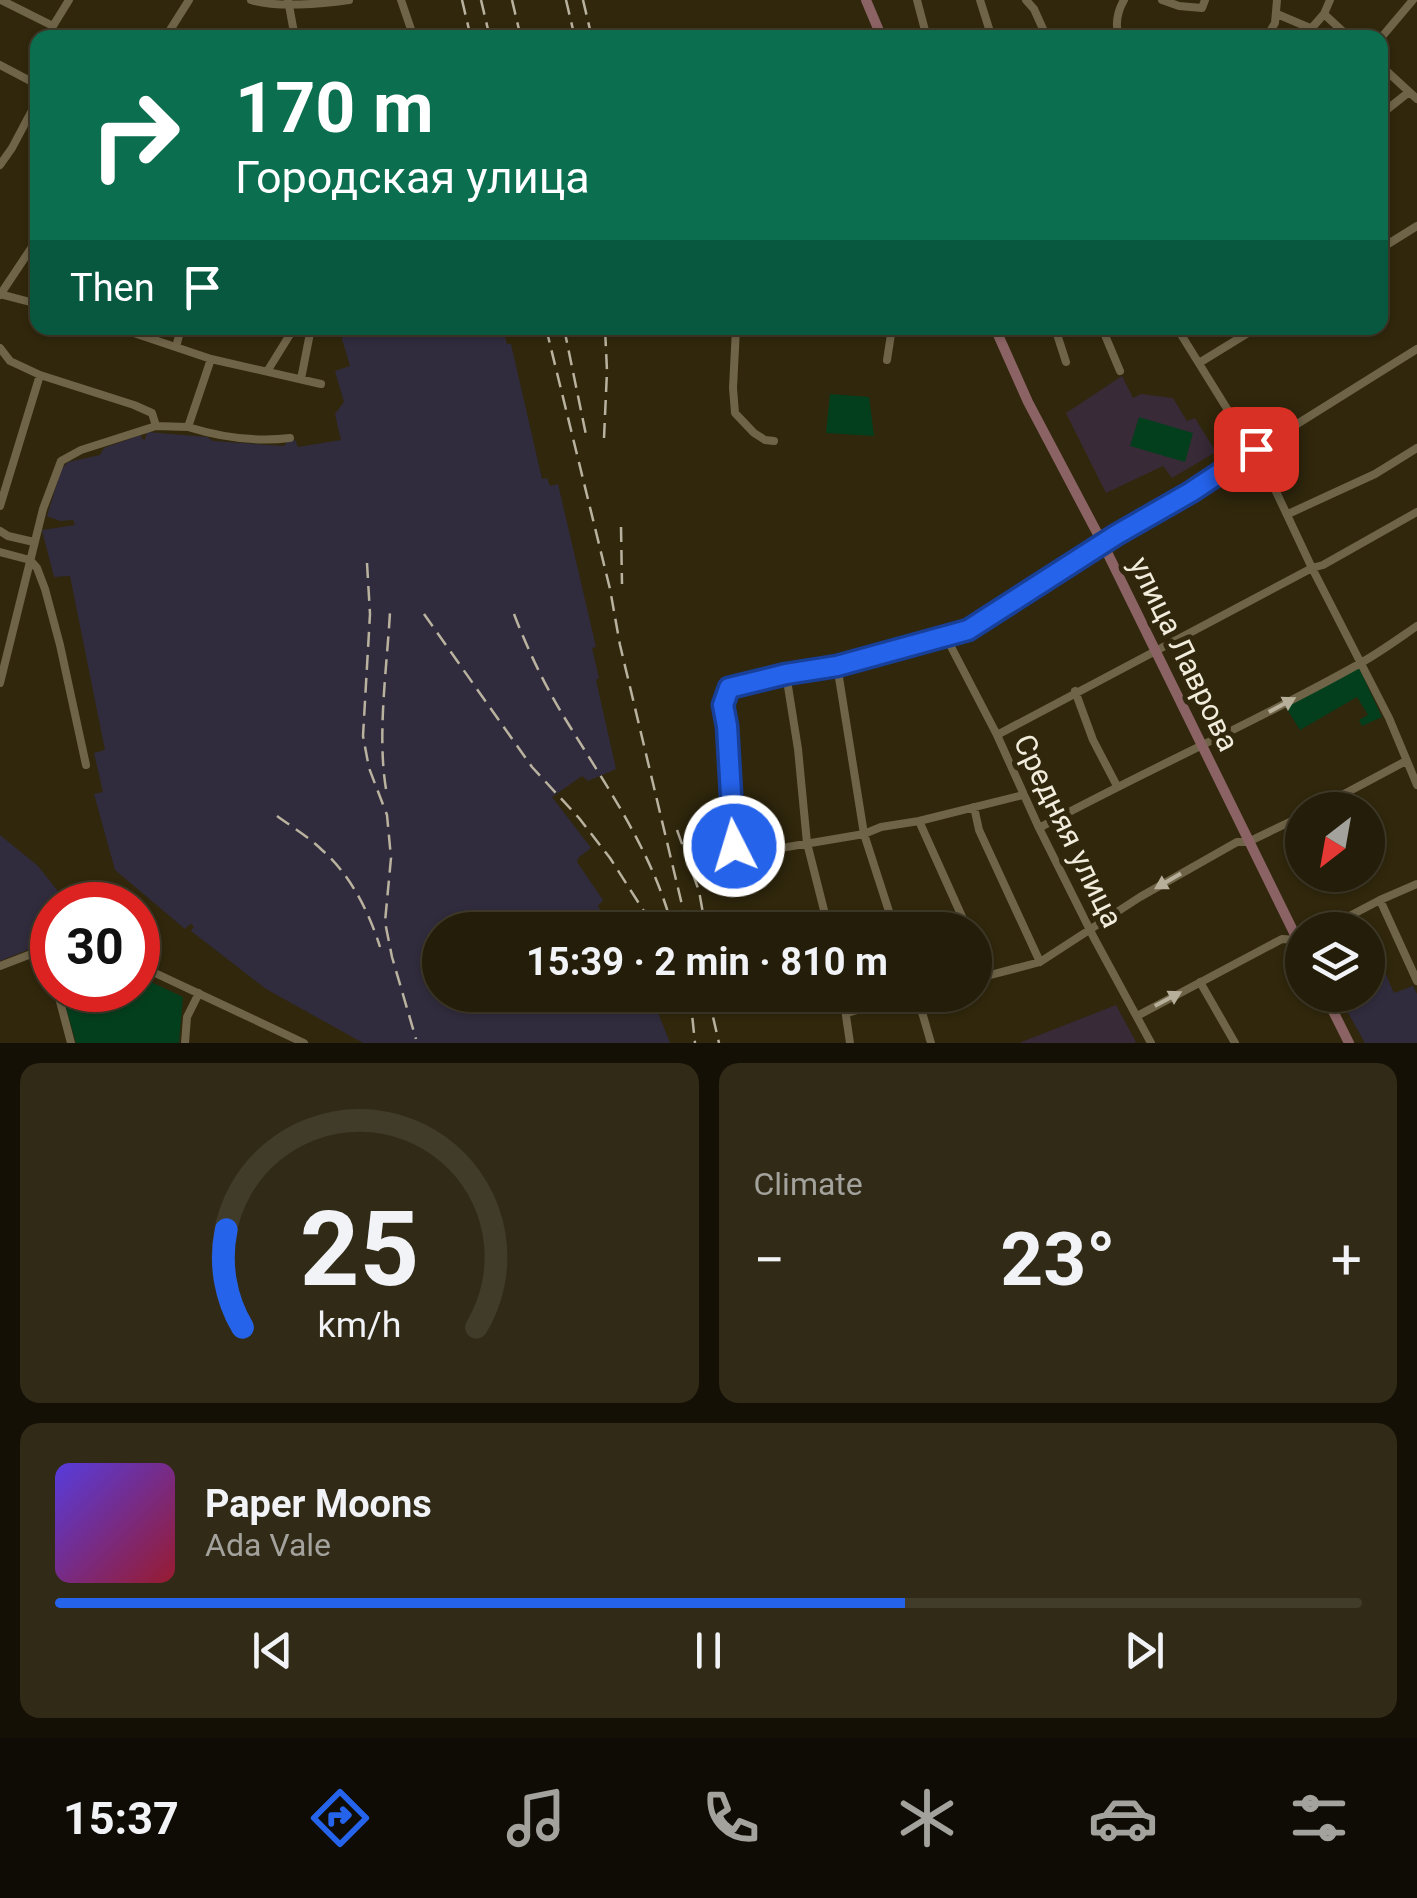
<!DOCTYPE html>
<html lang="en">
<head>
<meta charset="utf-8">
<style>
	:root { --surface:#241d09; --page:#302a17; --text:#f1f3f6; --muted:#a3a29c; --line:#413b2a; --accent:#2563eb }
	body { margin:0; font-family:Roboto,sans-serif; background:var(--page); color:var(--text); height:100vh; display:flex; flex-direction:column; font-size:38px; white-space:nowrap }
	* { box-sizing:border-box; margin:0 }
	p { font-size:32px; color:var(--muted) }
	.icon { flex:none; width:55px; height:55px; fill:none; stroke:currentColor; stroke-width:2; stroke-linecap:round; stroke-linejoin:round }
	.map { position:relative; height:1043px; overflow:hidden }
	.side { display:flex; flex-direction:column; gap:20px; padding:20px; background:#141005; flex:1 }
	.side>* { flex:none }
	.guide { position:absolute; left:30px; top:30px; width:1358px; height:305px; border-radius:20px; box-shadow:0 2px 8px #0004,0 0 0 2px var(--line); background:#0b6e4f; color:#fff; overflow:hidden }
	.needle { width:65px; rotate:211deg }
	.controls { position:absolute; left:1285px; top:792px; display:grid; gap:20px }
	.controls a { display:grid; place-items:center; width:100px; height:100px; border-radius:50%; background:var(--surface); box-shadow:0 2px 8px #0004,0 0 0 2px var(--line); font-size:50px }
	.speed { position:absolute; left:30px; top:882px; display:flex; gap:20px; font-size:50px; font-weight:700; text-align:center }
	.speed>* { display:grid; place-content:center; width:130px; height:130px; border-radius:50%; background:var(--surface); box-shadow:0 2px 8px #0004,0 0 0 2px var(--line); line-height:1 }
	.speed .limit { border:15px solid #d22; background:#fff; color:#111 }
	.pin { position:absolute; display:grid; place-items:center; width:85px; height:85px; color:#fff; margin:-42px; border-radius:20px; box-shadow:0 5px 15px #0006 }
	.me { position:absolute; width:110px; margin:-55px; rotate:355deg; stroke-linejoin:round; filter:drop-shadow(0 0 8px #0008) }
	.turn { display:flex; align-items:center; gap:35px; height:210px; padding:0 40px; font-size:45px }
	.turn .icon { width:130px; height:130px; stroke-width:2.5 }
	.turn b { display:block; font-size:70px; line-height:85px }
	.then { display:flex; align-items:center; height:95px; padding:0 40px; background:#0003; gap:20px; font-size:38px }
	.big { font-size:75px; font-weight:700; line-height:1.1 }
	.side .widget { flex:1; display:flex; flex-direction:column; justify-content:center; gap:15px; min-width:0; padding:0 35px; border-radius:20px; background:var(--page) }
	.side .dial { align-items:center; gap:0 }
	.dial svg { height:260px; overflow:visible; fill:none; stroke:var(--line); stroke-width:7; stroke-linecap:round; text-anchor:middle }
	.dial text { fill:var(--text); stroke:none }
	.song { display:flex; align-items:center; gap:30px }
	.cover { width:120px; height:120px; border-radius:15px; background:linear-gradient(135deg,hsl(250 70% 55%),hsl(350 70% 35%)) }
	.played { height:10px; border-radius:5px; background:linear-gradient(90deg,var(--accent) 65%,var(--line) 65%) }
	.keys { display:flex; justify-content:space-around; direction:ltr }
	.heat { display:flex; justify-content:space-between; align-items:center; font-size:55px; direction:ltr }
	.side .tiles { flex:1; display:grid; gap:20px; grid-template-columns:1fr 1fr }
	.widget:last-child { grid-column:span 2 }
	.trip { position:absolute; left:422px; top:912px; width:570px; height:100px; border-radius:50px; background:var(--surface); box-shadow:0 2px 8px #0004,0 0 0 2px var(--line); font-weight:700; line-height:100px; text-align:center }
	.menu { display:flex; height:160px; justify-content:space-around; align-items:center; background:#0e0c04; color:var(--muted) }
	.menu .icon { width:70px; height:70px }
	.menu .current { color:var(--accent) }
	.menu b { font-size:45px; color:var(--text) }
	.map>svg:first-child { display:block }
</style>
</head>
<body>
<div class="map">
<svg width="1417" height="1043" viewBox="0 0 1417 1043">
	<rect width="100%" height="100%" fill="#30270c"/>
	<path fill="#312c3d" d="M341,328H503L507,344H511L542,479L547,478L550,486L558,484L596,647L592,648L599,678L596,680L616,769L588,781L582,776L552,797L591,848L578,858L577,862L603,900L598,906L612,930H440V995H651L670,1043H363L266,989L191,931L194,926L190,924L185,929L115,870L94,794L103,792L94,753L105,750L70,576L54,577L42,530L75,525L73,520L60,521L47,516L61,470L68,462L100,455L104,448L141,435L142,439L145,440L147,432L207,437L213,441L284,446L288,441L295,440L298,447L341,440L335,414L344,402L335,371L350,366L342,339Z
		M0,835L38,866L69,905H52V940L0,961Z
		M1382,966L1394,993L1413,986L1417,994V1043H1365L1338,995H1368V974Z"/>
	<path fill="#382a36" d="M1122,376L1133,398L1141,394L1173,398L1187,421L1195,418L1216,452L1172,478L1163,466L1106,493L1066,413Z
		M1116,1005L1136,1042L1134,1043H1019Z"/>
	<path fill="#043f1d" d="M830,394L869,397L874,436L826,433Z
		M1139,417L1193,433L1185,462L1130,446Z
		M1359,668L1382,717L1362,726L1359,720L1368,715L1357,697L1300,730L1285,706Z
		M138,976L183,997L179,1043H76L61,990H138Z"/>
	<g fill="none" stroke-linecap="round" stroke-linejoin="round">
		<path stroke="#6f6448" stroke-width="8" d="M1,0L53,26L69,0
			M251,0C276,8 322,4 349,0
			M288,0L295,38
			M401,0L414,38
			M917,0L927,38
			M980,0L992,38
			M1026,0L1034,9L1047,38
			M1162,0L1179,6L1202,8L1205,0
			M1277,14L1310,28
			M1324,14L1350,38
			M165,38L189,0
			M1119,38C1115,25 1117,12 1124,0
			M1266,38L1275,23L1277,0
			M1303,38L1324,14L1330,0
			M1380,39L1413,0
			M0,65L38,85
			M1380,65L1417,99
			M1380,115L1409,92
			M0,165L12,148L38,99
			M1380,249L1417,226
			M0,294L38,304
			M0,295L38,238
			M119,328L211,359L321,384
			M736,328L733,388L735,413L754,433L765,440L774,441
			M1055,328L1066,362
			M1102,328L1120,371
			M1177,328L1247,441L1256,449L1312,568L1389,718L1417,785
			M1058,333L1076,328
			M176,347L181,328
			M0,348L10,361L40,375L134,405L152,413L156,426
			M887,360L892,328
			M1199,363L1256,328
			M268,370L294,328
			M301,379L311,328
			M188,427C220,437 257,442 290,438
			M0,506L40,375
			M1288,514L1375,474L1417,448
			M0,531L8,536L34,542
			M0,552L30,560
			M30,560L37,568L45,589L60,645L86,765
			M946,637L997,735L1039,828L1094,938L1151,1043
			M837,665L864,834L895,930
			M786,674L798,749L807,843L829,930
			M0,683L43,509L61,461L81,450L156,426L188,427L211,359
			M1075,691L1093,740L1117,786
			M997,735L1312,568L1323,565L1417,512
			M1023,795L919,821L881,827L864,834L740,855L734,846L729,787L727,726L723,705L729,688L786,674L837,665L968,630L1417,349
			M974,807L979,830L1040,962
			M1314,810L1406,761
			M919,821L968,930
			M1039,828C1144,771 1254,723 1359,664C1379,653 1398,639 1417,626
			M1380,900L1417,981
			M1323,930L1380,900L1417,884
			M975,947L987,976
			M32,954L45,961L52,972
			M138,965L304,1043
			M0,966L52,946
			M975,979L1040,962L1140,897L1237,842H1248L1302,816
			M1200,982L1235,1043
			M57,990L71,1043
			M843,995L850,1043
			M917,995L931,1043
			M847,1013L910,995
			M1137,1016L1282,939L1298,940
			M185,1043L187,1017L199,993"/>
		<path stroke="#8c6364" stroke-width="10" d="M866,0L882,38
			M995,328L1028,402L1103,544L1302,949
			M1325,995L1349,1043"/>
		<path stroke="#b9b29f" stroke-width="2.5" stroke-dasharray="15 8" stroke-linecap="butt" d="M462,0L471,38
			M481,0L490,38
			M512,0L521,38
			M566,0L575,38
			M583,0L592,38
			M546,328L610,589L620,645L688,930
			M564,328L586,435
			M604,438L607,371L605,328
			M621,527L622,584
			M367,563L370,614L363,736L369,768L387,815L391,858L385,922L392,957L416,1039
			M424,614L532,767L579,818L610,858L656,930
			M514,614C529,653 547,690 569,725C609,790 654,855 673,930
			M386,789C377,735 387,667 390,612
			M277,816C292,827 309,837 322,850C350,874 369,912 380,947
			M677,830L699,891L706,930
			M690,995L695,1043
			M708,995L719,1043"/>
	</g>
	<defs><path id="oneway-solid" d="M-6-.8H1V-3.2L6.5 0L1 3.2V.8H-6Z" transform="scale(2.5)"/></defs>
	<g fill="#b7af99">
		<use href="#oneway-solid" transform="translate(1282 705) rotate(-28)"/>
		<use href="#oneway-solid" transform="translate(1168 881) rotate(150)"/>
		<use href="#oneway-solid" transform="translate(1168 999) rotate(-28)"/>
	</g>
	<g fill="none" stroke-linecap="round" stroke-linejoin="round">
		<g stroke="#184099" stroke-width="25">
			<path id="route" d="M734,846L727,726L723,705L729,688L786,674L837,666L968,630L1116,535L1191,492L1256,449"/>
		</g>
		<use href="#route" stroke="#2563eb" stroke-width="18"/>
	</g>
	<g text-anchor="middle" stroke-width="10" stroke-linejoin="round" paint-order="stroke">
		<g font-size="30" fill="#f2ecdc" stroke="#30270c">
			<text transform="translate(1184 654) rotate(64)" y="10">улица Лаврова</text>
			<text transform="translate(1068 831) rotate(64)" y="10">Средняя улица</text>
		</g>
	</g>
</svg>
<div class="controls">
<a><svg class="needle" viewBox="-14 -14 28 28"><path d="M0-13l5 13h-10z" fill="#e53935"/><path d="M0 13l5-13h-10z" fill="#a3a29c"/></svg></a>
<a><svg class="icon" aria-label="layers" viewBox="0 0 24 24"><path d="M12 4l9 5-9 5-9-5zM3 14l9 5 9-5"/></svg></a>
</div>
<div class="speed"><div class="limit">30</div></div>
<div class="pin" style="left:1256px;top:449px;background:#d93025"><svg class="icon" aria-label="arrive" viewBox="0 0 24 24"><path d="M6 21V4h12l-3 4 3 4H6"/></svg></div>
<svg class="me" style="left:734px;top:846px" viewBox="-20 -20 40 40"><circle r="17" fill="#2563eb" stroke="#fff" stroke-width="3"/><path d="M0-11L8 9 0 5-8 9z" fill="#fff"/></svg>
<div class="trip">15:39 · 2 min · 810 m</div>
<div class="guide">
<div class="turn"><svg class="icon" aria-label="right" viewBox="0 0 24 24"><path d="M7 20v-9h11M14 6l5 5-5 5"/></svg><div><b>170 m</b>Городская улица</div></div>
<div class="then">Then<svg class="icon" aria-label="arrive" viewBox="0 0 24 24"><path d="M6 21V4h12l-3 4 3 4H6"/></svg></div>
</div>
</div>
<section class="side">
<div class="tiles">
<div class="widget dial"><svg viewBox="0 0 100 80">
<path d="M14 69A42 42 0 1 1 86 69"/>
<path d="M14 69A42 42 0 0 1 9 39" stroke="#2563eb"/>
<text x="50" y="56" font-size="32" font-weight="700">25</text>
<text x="50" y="72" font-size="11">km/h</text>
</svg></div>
<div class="widget"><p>Climate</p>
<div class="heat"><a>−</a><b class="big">23°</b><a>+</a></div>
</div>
<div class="widget">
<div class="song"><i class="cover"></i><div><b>Paper Moons</b><p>Ada Vale</p></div></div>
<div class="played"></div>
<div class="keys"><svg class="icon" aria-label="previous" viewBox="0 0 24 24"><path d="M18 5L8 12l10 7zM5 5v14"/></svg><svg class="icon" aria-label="pause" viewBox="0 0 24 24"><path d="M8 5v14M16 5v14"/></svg><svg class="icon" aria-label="next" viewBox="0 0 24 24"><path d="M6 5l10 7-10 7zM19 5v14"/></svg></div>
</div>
</div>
</section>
<nav class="menu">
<b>15:37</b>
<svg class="icon current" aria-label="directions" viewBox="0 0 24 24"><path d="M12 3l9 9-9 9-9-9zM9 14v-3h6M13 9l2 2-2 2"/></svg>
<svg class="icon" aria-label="music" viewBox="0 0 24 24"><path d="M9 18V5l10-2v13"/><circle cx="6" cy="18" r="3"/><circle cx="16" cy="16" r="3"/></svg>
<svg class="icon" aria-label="phone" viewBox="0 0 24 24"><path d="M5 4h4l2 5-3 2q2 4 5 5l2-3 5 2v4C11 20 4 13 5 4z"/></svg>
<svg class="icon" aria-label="climate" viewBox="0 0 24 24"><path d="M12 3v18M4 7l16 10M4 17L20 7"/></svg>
<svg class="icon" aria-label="car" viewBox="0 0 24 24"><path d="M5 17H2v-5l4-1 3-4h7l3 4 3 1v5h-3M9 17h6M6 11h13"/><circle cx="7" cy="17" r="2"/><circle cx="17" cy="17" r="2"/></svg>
<svg class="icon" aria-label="filters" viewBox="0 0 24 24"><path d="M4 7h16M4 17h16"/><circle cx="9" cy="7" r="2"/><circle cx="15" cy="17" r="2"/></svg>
</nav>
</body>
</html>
